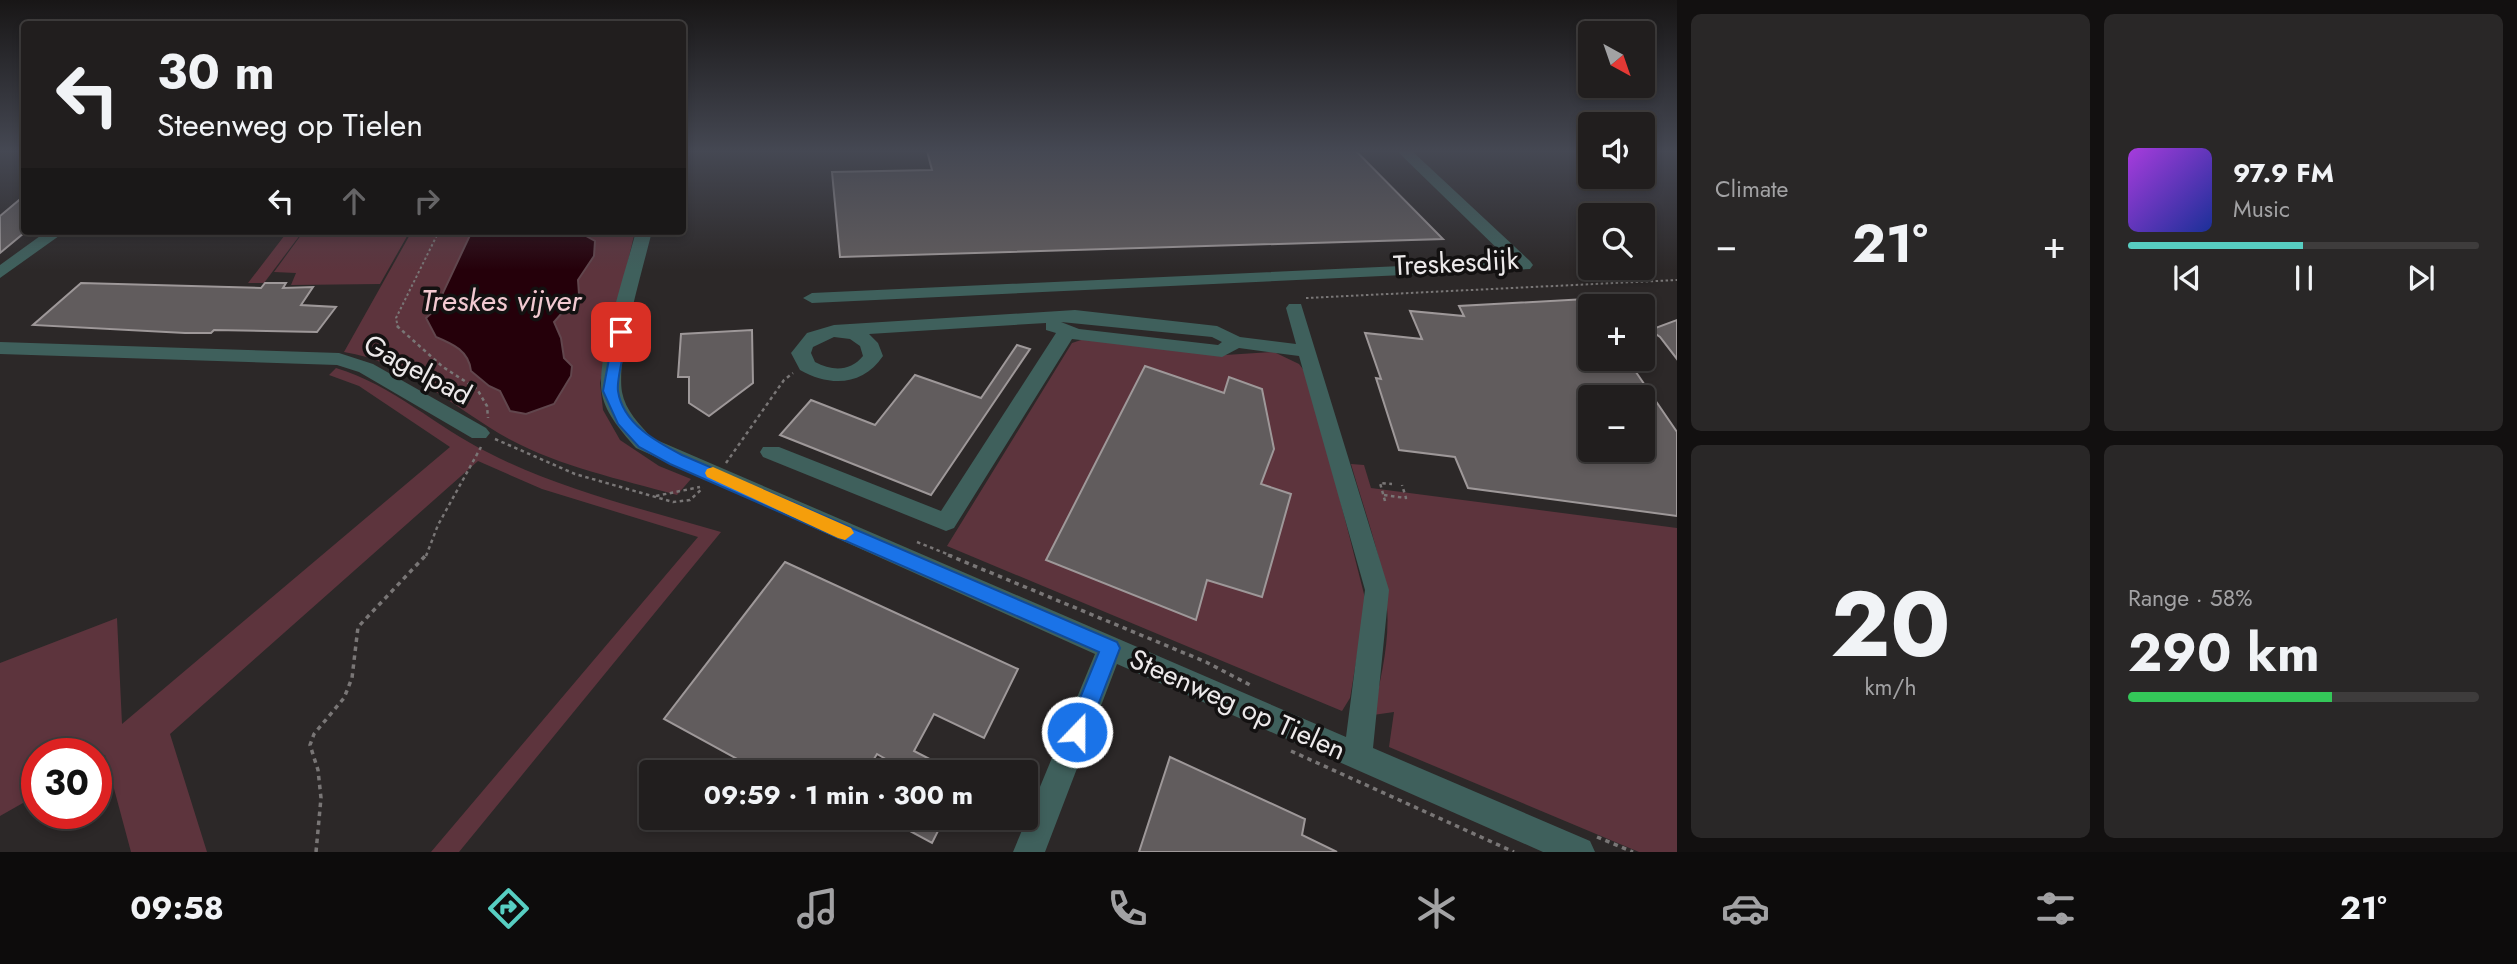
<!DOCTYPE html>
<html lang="en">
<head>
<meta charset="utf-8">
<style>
	:root { --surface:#211e1e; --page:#292727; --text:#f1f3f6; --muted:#a2a2a4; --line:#3e3c3c; --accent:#57cec2 }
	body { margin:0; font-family:Jost,sans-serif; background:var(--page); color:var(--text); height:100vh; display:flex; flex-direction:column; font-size:26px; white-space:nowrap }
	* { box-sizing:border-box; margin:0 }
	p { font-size:23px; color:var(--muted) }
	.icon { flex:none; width:38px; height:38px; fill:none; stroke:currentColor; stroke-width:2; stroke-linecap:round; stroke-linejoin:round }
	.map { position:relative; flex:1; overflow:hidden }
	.drawer { display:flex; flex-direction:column; gap:14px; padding:14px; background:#121010; width:840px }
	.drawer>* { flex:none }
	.guide { position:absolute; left:21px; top:21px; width:665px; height:214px; border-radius:7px; box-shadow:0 4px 10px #0003,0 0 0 2px var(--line); background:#211e1e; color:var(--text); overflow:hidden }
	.needle { width:46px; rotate:140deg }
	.fabs { position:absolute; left:1578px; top:21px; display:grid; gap:14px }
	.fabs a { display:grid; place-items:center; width:77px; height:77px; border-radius:7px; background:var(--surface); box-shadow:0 4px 10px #0003,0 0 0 2px var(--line); font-size:35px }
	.speed { position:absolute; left:21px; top:738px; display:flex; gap:14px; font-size:35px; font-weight:700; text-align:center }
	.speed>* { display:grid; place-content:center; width:91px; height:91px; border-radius:50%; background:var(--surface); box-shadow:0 4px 10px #0003,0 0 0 2px var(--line); line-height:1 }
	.speed .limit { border:10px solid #d22; background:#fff; color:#111 }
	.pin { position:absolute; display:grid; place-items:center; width:60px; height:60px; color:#fff; margin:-30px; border-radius:14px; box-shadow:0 4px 10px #0006 }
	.me { position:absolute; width:77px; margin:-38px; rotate:22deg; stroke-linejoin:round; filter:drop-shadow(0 0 5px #0008) }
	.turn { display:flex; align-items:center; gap:24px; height:147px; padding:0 21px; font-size:32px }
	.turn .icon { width:91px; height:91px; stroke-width:2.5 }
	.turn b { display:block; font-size:49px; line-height:60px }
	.lanes { display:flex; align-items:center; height:66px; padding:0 21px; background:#0003; justify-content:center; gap:35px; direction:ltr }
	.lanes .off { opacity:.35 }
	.big { font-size:52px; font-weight:700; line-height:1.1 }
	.drawer .tile { flex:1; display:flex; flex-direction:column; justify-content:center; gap:10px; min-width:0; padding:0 24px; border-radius:10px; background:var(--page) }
	.drawer .dial { align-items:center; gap:0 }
	.dial b { font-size:91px; line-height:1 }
	.song { display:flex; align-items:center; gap:21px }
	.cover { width:84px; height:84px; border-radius:10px; background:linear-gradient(135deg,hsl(280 70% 55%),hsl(230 70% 35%)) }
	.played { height:7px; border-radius:4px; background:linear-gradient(90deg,var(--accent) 50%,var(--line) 50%) }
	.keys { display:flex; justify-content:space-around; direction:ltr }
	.heat { display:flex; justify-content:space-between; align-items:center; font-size:38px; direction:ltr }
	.charge { height:10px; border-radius:5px; background:linear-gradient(90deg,#34c759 58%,var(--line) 0) }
	.drawer .tiles { flex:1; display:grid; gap:14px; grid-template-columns:repeat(2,1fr) }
	.trip { position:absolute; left:639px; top:760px; width:399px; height:70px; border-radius:7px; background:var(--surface); box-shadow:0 4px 10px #0003,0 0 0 2px var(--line); font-weight:700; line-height:70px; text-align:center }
	.menu { display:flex; height:112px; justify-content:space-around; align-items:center; background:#0d0c0c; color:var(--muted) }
	.menu .icon { width:49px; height:49px }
	.menu .on { color:var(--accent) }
	.menu b { font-size:32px; color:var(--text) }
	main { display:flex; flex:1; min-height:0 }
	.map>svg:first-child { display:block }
</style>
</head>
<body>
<main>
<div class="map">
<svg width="1677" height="852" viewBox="0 0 1677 852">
	<rect width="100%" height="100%" fill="#2c2828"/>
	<path fill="#5d343d" d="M288,231H303L264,283H248Z
		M304,231H410L380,284L291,285L296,273L274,272Z
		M412,231H635L600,383L603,410L620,440L659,466L691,479L677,495C620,479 561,467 509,439C455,409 405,361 344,352Z
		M1087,338L1225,355L1274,352L1299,364L1309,377L1366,602L1350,698L1342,711L947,546L1072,343Z
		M336,368C393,385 436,427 489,453C561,490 643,509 721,532L459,852H431L698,537L542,489L478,461L170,734L207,852H131L105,755L96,760V754H37V795L0,816V663L117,618L122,724L450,447L359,386L329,375Z
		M1351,464L1364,465L1371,488L1677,528V852H1639L1389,747L1394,712L1373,715C1380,681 1390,643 1387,607C1383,559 1364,510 1351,464Z"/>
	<path fill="#25000a" stroke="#61464d" stroke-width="2" d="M472,231H577L595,241L594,256L578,280L579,294L554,322L561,338L564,358L572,366L571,376L554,404L526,414L510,411L500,391L489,386L471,371C469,351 453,344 436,337L426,318L435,310Z"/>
	<path fill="#615c5d" stroke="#9e9899" stroke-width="2" fill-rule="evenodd" d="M927,151H1356L1443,239L840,257L832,172L932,170Z
		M24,196V233L0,253V216Z
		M81,283L261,288L265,283H286L283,288L313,287L301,305L336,307L317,332L214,330L211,333H185L33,325Z
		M1586,299L1591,305V359H1627L1677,432V516L1468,488L1455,457L1399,450L1376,378L1381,379L1365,333L1422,339L1410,311L1464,316L1459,306ZM1591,397H1643V450H1591Z
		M1677,320V359L1660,337L1650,330Z
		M752,330L753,383L709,416L689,403V377H678L681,334Z
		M1017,345L1030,349L931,495L780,435L811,400L875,425L915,375L981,398Z
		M1145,366L1224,393L1229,377L1262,389L1274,449L1261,484L1291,494L1262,597L1207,580L1196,620L1046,560Z
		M785,562L1018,669L984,738L934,714L914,751L955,772H908L877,754L866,772H761L664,719Z
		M1170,757L1305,819L1302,835L1337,852H1139Z
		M884,817H945L932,843Z"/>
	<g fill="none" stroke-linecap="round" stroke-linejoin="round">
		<path stroke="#797676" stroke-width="2" stroke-dasharray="2.5 2.5" stroke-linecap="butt" d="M1306,298L1677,280
			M398,328L396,318L439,231"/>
		<path stroke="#797676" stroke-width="2.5" stroke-dasharray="3.5 3.5" stroke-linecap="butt" d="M397,326L443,367L477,389L487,406L488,418
			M495,439L575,474L673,502L690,500L703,488
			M726,463L784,380L793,373
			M1384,495L1406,498L1402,485
			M656,496L700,487
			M1385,501L1380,483L1392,484
			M917,542L952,556
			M426,556L438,525L481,447"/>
		<path stroke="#797676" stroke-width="3.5" stroke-dasharray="4.5 4.5" stroke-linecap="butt" d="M948,555L1206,662L1252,686
			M1291,751L1514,852
			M1597,837L1633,852
			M316,852L321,798L318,770L310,745L314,734L344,698L352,678L358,627L426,555"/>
		<path fill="#3f605c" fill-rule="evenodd" d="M1397,151H1412L1530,261L1533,265L1530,269L812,303L803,298L812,293L1510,261Z
			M47,231H66L0,278V265Z
			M636,231H652C643,269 616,357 622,392C625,410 640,425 652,438L1346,737L1365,590L1299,356L1239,348L1222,357L1072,339L954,528L946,531L763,457L760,452L763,447H779L941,511L1056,333L1046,330V323L869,334L878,343L883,356C863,386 830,387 800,370L791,353L807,333L834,325L1075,310L1217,326L1240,337L1296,344L1286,308L1289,304H1301L1389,590L1373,748L1590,841L1595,852H1543L1117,664L1045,852H1013L1095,654L636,448C623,433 606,415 602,394C595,361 627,267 636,231ZM1061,322L1212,337L1222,342L1218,345L1079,329ZM834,337L850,339L860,346L863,356C850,372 832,371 815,362L811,353L813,347Z
			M0,342L339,353L373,364L486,428L490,433L486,438H472L359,372L337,365L0,354Z"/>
	</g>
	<linearGradient id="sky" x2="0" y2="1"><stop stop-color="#181616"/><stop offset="0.56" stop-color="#454853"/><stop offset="1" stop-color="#454853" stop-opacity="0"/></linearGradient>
	<rect width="1677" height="270" fill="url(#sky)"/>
	<path fill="#1a73e8" stroke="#114b97" stroke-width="2" d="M621,327L628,332C626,347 616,378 618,391C623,424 657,442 682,455L1117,642L1120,648L1085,739L1077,742L1069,739L1066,732L1099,652L670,464L639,447L618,424L603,391L614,332Z"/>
	<path fill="#f59e0b" d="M713,467L851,528L854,533L845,540L838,538L707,477L705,473L707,469Z"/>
	<g text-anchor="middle" stroke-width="7" stroke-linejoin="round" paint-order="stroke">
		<g font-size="28" fill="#ece9ea" stroke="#131111">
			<text transform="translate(1456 262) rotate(-3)" y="10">Treskesdijk</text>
			<text transform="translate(418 369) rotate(28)" y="10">Gagelpad</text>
			<text transform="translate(1238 704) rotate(24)" y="10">Steenweg op Tielen</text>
		</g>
		<g font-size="30" font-style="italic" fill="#f2c9d1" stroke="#131111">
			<text x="501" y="311">Treskes vijver</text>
		</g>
	</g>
</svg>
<div class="fabs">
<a><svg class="needle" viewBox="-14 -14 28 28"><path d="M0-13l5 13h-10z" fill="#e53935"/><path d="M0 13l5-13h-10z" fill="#a2a2a4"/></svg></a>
<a><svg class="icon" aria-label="sound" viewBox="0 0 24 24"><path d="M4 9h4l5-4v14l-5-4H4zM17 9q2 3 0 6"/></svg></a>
<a><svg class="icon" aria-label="search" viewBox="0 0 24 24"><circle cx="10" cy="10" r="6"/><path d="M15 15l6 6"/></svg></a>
<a>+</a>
<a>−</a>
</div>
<div class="speed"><div class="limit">30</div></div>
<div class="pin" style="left:621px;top:332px;background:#d93025"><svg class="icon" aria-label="arrive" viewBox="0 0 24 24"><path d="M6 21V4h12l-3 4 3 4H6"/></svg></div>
<svg class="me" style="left:1077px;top:732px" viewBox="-20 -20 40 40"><circle r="17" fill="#1a73e8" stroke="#fff" stroke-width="3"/><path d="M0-11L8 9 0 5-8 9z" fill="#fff"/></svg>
<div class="trip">09:59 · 1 min · 300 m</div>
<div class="guide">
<div class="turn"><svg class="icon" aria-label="left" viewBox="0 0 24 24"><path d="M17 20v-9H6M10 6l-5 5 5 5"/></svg><div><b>30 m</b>Steenweg op Tielen</div></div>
<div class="lanes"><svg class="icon" aria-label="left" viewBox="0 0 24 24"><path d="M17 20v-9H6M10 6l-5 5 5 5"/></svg><svg class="icon off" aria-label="ahead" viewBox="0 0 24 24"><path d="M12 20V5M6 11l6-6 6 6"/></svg><svg class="icon off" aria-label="right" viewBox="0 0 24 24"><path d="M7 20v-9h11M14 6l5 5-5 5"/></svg></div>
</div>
</div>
<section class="drawer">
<div class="tiles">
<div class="tile"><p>Climate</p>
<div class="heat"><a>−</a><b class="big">21°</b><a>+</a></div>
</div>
<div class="tile">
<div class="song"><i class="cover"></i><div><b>97.9 FM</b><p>Music</p></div></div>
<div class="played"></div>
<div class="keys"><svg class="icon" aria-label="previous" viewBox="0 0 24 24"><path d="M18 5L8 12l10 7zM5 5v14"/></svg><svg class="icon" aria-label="pause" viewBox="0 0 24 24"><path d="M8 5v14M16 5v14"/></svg><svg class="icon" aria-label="next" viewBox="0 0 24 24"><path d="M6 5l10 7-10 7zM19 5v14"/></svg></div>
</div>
<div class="tile dial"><b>20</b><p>km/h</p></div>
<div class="tile"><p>Range · 58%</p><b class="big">290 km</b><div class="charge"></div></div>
</div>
</section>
</main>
<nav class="menu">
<b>09:58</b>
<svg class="icon on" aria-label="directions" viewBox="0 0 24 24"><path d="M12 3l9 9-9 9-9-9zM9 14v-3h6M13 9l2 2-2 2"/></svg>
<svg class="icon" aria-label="music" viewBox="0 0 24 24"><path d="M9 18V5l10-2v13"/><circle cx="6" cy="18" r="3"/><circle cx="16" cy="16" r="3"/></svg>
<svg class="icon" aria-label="phone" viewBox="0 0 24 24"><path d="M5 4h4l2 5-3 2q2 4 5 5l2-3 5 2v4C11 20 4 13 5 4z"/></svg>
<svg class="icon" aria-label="climate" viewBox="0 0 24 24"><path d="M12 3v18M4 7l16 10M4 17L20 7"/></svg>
<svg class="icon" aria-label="car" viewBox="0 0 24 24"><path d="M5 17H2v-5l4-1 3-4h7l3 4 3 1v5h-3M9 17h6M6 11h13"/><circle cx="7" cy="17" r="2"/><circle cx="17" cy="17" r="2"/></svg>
<svg class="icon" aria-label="filters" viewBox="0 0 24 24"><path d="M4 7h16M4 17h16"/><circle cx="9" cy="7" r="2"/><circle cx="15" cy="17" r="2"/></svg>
<b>21°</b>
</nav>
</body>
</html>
